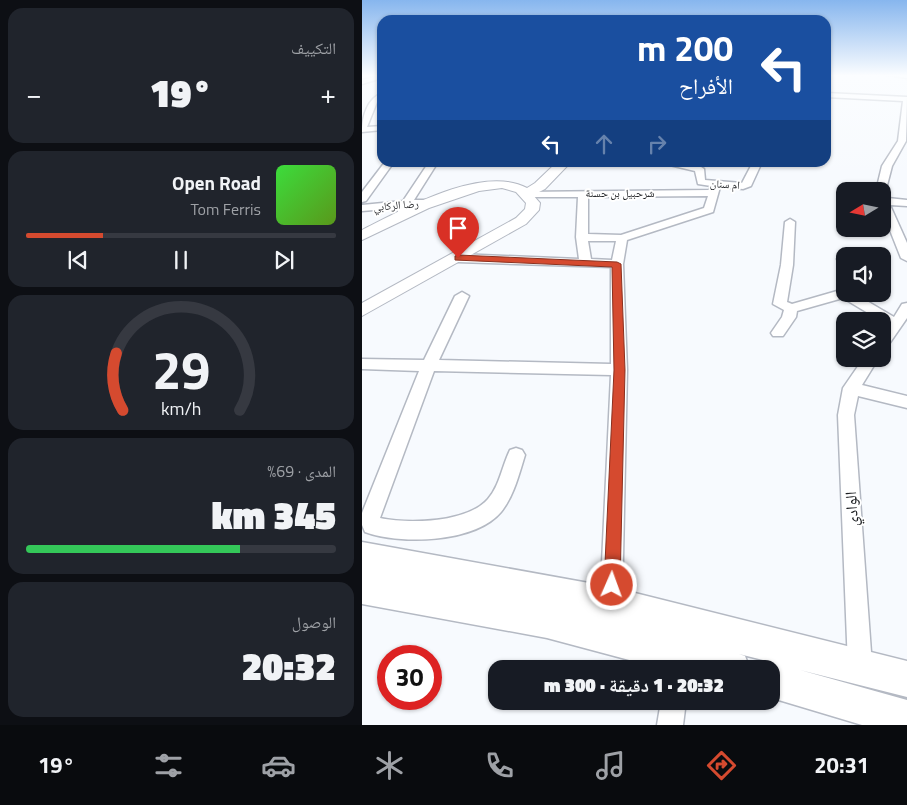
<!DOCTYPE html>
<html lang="ar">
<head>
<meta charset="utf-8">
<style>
	:root { --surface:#171b24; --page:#20242c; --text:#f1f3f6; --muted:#9ea1a6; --line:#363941; --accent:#d54a2f }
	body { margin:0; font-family:"Titillium Web","Noto Naskh Arabic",sans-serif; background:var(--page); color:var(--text); direction:rtl; height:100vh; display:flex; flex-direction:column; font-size:19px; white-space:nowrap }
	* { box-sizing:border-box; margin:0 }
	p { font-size:16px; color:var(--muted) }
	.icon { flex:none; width:28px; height:28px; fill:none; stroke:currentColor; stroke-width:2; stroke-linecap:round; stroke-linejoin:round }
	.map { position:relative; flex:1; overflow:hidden; direction:ltr }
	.panel { display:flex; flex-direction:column; gap:8px; padding:8px; background:#0d0f14; width:362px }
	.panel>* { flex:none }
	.banner { position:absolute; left:15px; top:15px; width:454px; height:152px; border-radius:15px; box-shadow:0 1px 4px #0004; direction:rtl; background:#1a4fa0; color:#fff; overflow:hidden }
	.needle { width:32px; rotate:260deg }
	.fabs { position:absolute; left:474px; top:182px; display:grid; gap:10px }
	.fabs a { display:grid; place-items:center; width:55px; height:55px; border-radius:10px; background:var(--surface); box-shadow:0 1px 4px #0004; font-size:25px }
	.speed { position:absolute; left:15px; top:645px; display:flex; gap:10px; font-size:25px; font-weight:700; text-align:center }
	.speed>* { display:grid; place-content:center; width:65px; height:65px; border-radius:50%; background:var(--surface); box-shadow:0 1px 4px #0004; line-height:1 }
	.speed .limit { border:8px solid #d22; background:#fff; color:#111 }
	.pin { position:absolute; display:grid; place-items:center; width:42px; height:42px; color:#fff; margin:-51px -21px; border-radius:50% 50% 50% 0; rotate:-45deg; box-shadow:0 0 5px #0007 }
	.pin .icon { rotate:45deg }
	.me { position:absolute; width:55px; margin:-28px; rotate:2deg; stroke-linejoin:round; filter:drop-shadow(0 0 4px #0008) }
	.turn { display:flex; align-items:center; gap:18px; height:105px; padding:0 15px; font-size:22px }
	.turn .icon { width:65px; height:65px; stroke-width:2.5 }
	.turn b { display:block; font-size:35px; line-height:42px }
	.lanes { display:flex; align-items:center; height:48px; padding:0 15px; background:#0003; justify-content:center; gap:25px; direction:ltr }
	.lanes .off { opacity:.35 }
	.big { font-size:38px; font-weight:800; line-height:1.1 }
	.panel .widget { flex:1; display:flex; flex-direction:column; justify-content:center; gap:8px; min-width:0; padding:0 18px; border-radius:15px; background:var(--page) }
	.panel .dial { align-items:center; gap:0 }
	.dial svg { height:130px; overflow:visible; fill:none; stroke:var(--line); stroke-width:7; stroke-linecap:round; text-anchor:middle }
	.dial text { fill:var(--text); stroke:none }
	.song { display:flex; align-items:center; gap:15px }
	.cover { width:60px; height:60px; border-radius:8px; background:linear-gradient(135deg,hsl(120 70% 55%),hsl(90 70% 35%)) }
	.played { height:5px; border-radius:2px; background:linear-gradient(90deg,var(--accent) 25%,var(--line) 25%) }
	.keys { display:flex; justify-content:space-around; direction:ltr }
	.heat { display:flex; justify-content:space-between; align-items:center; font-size:28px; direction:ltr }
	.charge { height:8px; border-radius:4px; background:linear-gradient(90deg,#34c759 69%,var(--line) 0) }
	.trip { position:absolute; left:126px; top:660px; width:292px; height:50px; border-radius:15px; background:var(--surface); box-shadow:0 1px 4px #0004; font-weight:800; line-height:50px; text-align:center; direction:rtl }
	.menu { display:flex; height:80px; justify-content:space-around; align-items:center; background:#090b0e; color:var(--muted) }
	.menu .icon { width:35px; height:35px }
	.menu .selected { color:var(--accent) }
	.menu b { font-size:22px; color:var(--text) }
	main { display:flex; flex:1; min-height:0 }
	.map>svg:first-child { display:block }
</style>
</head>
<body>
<main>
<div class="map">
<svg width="545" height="725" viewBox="0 0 545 725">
	<rect width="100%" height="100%" fill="#f7fafe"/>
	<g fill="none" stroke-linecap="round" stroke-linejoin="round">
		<g stroke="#b4b9c3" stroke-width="3">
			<path id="street" d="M20,75V78L0,84V80Z
				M527,75H545V78Z
				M20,93V98L15,102L5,127L20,126V130L0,132C0,117 5,99 20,93Z
				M464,93L545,97L544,141L530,166L523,193L514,191L520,166L536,141L541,101L464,97Z
				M23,162H32L4,201L0,202V192Z
				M67,162H76L52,200H72V204L47,207L40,213L36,212V208L0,211V205L41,201Z
				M295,162C309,162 330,160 342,169L343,180L380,183L391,162H400L389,186L381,189L358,187L351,212L265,240L261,264L265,370L260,604L257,612L249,615L241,612L238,604L249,375L72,371L18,518C47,524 105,523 126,499C138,485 140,466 148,450L154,448L160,450L163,455C157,474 152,496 139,512C113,543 38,545 3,532L0,525V513L57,371L0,369V359L62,360L93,296L100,292L107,296L77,360L249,364V267L96,262L90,258L96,254L217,259L214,237L216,197H165L161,196V192L347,190L349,186L336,184L333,171ZM346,196L342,208L259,235L226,234V197ZM226,241H254L250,260L229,259Z
				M520,194L526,198L545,200V206L528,205L545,243V261L539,258L520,210Z
				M428,219L433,222L431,265L425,302L430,304L482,289V294H493L532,317L540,304L545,303V318L525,347L520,349V333L526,325L481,298L435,311L434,317L421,336H411L409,333L420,317L422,310L411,304L419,265L423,222Z
				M481,255L484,256H482V268L478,267L475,259Z
				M501,359H516L500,385L545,396V408L496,396L492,415L510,666L506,674L498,678L490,674L486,666L476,415L481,388Z
				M299,701H324L321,725H295Z"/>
		</g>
		<g stroke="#b4b9c3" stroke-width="2">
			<path id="secondary" d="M195,162H209L183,189L171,195L178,203L177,210L164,224L0,316V303L154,218L163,209L164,203L154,192L140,188L117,191L67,208L0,240V230C40,210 120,164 165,188L173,183Z"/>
		</g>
		<g stroke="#b4b9c3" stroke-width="3">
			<path id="primary" d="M0,542L249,587L545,661V697L438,670L545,700V725H500L410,698V669H396L409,662L377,654L383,656L388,669H301L185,638L0,604Z"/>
		</g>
		<use href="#street" fill="#fff" fill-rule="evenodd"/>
		<use href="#secondary" fill="#fff" fill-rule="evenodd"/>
		<use href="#primary" fill="#fff" fill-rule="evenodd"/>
	</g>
	<linearGradient id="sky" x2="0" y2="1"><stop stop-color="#87b6ee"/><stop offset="0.43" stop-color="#fbfdff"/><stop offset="1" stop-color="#fbfdff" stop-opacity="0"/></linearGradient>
	<rect width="545" height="176" fill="url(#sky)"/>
	<path fill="#d54a2f" stroke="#8a301f" d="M96,255L255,262L259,264L263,370L258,585L256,591L250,593L244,591L242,585L252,370L250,267L93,260V256Z"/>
	<g text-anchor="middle" stroke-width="4" stroke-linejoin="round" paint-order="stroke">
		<g font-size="11" fill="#1c1e21" stroke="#fff">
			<text transform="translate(363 184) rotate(4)" y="4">ام سنان</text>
			<text x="258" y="197">شرحبيل بن حسنة</text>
			<text transform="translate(34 205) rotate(-5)" y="4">رضا الركابي</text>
		</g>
		<g font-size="16" fill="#1c1e21" stroke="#fff">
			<text transform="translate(489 509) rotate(-93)" y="6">الوادي</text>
		</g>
	</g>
</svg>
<div class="fabs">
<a><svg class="needle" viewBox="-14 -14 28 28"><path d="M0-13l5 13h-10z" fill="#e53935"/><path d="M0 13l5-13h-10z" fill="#9ea1a6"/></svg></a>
<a><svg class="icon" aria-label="sound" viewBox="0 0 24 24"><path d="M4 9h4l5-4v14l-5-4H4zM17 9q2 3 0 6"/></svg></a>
<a><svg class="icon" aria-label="layers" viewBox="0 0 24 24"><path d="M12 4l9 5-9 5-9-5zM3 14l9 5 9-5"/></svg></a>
</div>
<div class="speed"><div class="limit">30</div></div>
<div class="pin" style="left:96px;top:258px;background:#d93025"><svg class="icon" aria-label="arrive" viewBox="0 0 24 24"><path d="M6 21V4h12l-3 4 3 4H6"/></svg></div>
<svg class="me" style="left:250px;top:585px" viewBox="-20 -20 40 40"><circle r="17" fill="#d54a2f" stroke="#fff" stroke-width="3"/><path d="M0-11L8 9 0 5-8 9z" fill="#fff"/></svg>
<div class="trip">20:32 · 1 دقيقة · 300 m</div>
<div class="banner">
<div class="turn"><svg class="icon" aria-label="left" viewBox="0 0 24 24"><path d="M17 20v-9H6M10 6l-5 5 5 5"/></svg><div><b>200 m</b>الأفراح</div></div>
<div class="lanes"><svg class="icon" aria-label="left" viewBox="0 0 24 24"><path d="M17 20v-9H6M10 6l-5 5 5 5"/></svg><svg class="icon off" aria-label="ahead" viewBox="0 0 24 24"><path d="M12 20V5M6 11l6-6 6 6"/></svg><svg class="icon off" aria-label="right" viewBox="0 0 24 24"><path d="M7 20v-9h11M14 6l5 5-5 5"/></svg></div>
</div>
</div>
<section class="panel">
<div class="widget"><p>التكييف</p>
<div class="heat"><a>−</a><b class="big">19°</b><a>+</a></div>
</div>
<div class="widget">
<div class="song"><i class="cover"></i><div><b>Open Road</b><p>Tom Ferris</p></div></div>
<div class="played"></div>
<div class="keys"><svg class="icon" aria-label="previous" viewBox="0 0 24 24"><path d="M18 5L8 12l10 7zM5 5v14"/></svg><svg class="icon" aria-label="pause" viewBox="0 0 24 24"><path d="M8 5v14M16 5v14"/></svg><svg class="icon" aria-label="next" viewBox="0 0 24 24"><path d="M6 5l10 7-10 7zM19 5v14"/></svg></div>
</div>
<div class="widget dial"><svg viewBox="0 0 100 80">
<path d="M14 69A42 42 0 1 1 86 69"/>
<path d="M14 69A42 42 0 0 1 10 34" stroke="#d54a2f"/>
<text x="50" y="56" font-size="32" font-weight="700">29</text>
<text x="50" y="72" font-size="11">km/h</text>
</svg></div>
<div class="widget"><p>المدى · 69%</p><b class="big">345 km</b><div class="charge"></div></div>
<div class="widget"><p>الوصول</p><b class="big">20:32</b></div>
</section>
</main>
<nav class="menu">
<b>20:31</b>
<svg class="icon selected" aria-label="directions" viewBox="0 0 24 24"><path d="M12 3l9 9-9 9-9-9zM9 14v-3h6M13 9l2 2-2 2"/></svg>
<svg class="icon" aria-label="music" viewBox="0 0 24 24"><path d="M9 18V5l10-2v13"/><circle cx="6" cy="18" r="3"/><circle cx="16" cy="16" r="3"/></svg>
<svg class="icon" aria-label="phone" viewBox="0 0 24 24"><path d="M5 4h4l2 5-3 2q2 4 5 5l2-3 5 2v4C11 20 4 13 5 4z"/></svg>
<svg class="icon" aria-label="climate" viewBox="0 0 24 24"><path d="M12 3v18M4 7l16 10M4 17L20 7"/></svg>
<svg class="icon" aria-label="car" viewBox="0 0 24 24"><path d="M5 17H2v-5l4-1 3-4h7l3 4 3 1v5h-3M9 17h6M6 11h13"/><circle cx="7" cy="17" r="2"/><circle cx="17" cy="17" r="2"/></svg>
<svg class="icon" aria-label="filters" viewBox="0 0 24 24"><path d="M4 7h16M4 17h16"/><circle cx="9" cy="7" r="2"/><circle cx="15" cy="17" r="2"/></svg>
<b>19°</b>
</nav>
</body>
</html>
